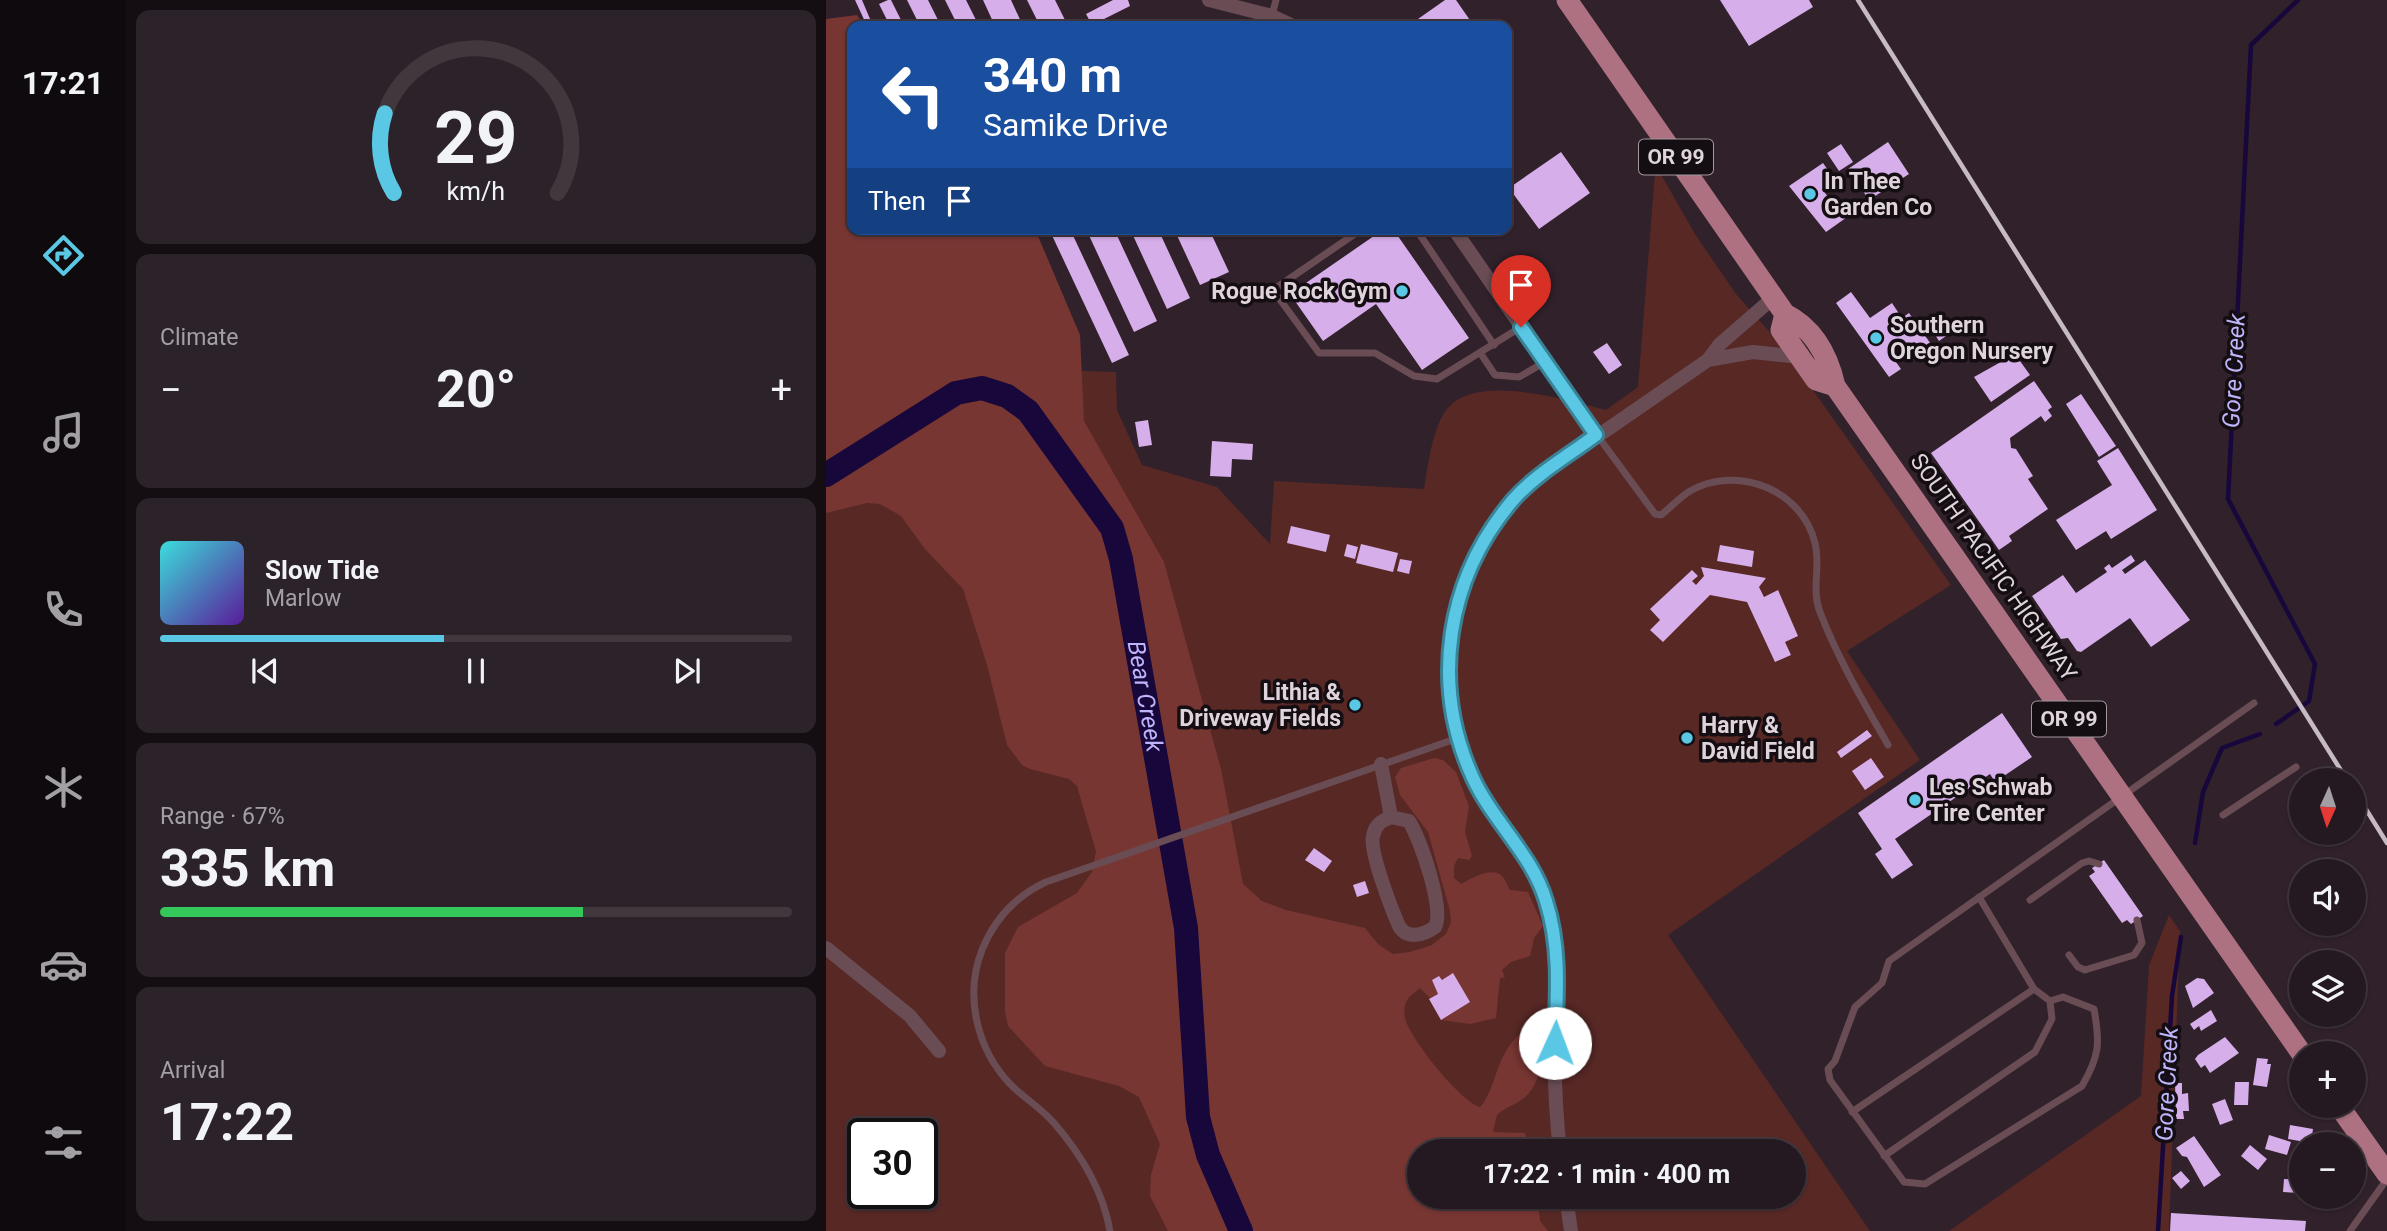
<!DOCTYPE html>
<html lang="en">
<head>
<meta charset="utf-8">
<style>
	:root { --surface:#241920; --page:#2c2229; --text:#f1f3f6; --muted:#a3a0a5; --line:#41383e; --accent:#5ac8e5 }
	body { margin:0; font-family:Roboto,sans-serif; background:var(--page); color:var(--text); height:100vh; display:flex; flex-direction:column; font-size:26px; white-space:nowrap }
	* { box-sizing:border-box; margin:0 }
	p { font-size:23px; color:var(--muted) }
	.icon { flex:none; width:38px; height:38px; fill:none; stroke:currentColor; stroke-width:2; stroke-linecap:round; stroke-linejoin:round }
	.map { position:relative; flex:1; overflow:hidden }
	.details { display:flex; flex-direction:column; gap:10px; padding:10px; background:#140e12; width:700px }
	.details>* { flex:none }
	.guide { position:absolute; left:21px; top:21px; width:665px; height:214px; border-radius:14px; box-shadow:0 2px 5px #0004,0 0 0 2px var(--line); background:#1a4fa0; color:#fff; overflow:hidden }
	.needle { width:46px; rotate:183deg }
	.controls { position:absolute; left:1463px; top:768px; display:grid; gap:14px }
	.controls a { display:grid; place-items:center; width:77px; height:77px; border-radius:50%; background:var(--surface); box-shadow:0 2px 5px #0004,0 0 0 2px var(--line); font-size:35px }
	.speed { position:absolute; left:21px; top:1118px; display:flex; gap:14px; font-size:35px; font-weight:700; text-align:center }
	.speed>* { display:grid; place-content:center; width:91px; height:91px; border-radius:50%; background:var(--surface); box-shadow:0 2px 5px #0004,0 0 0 2px var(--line); line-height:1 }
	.speed .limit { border:4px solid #111; border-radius:10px; background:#fff; color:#111 }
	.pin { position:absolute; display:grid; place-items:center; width:60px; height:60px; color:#fff; margin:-72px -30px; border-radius:50% 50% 50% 0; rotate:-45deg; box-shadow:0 0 7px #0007 }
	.pin .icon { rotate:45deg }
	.me { position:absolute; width:77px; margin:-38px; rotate:2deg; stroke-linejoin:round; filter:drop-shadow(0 0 5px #0008) }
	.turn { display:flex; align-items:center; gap:24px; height:147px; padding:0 21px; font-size:32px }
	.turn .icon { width:91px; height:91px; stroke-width:2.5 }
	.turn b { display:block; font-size:49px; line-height:60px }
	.then { display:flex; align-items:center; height:66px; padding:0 21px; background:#0003; gap:14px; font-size:26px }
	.big { font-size:52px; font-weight:700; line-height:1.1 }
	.details .tile { flex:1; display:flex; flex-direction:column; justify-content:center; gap:10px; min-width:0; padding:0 24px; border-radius:14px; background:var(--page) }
	.details .dial { align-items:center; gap:0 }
	.dial svg { height:182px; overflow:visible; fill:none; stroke:var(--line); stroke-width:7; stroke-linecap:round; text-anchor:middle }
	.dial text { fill:var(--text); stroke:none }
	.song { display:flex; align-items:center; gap:21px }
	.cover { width:84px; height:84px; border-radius:10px; background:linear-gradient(135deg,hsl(180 70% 55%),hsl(270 70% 35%)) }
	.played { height:7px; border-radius:4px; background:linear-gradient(90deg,var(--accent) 45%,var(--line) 45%) }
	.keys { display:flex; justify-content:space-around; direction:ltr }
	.heat { display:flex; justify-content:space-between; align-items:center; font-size:38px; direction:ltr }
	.charge { height:10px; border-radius:5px; background:linear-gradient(90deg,#34c759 67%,var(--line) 0) }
	.trip { position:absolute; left:581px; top:1139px; width:399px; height:70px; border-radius:35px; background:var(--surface); box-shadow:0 2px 5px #0004,0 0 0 2px var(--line); font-weight:700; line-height:70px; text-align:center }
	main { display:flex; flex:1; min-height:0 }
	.menu { display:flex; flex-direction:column; width:126px; justify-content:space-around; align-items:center; background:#0e0a0d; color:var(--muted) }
	.menu .icon { width:49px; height:49px }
	.menu .on { color:var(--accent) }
	.menu b { font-size:32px; color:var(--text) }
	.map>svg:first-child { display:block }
</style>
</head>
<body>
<main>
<nav class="menu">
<b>17:21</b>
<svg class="icon on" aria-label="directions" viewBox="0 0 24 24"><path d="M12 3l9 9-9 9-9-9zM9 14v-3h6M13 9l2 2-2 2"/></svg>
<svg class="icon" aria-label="music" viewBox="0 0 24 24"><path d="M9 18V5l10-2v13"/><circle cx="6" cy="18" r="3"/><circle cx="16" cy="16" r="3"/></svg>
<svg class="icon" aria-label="phone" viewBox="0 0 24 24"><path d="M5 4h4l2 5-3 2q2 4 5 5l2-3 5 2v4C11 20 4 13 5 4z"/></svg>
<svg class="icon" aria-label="climate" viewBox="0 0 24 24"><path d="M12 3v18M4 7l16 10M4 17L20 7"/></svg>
<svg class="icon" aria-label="car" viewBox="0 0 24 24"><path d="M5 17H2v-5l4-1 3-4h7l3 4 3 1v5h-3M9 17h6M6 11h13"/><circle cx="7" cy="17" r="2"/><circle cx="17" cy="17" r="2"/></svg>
<svg class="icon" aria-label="filters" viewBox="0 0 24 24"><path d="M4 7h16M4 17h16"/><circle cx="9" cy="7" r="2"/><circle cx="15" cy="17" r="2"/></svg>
</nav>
<section class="details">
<div class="tile dial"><svg viewBox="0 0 100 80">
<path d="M14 69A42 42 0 1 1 86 69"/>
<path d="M14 69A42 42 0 0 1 10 34" stroke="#5ac8e5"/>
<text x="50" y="56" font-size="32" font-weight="700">29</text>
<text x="50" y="72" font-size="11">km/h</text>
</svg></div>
<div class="tile"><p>Climate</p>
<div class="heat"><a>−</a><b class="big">20°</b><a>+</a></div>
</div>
<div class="tile">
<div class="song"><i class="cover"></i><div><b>Slow Tide</b><p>Marlow</p></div></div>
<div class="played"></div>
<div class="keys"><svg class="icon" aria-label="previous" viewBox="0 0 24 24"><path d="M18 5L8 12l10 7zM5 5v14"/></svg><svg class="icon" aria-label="pause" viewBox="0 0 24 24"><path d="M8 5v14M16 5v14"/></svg><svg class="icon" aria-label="next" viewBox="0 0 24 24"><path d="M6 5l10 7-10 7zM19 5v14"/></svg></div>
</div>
<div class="tile"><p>Range · 67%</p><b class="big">335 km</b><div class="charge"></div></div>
<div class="tile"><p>Arrival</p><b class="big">17:22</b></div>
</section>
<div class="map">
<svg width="1561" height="1231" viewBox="0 0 1561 1231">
	<rect width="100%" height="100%" fill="#30212b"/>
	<path fill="#582825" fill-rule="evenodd" d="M833,171L869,234L910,294L955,345L1125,585L1021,651L1094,760L842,935L1044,1231H0V362L290,372L291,410L316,465L391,487L444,544L448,481L598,489C602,466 607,418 627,403C660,376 742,400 780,410L812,387L829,173ZM37,1134H96V1194H37ZM593,1152H968V1197H593Z
		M1343,915L1354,931L1343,1231H1123L1315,1096L1323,965Z"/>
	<path fill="#773632" d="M31,15L38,26H26V229H209L254,335L258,421L338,562L395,769L417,884L436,901L460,910L539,928L552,944L567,954L584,952L606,945L620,934L625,922L624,911L602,832L574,795L569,777L575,768L608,758L617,760L630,772L643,806L639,832L646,856L643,860L632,858L628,866V878L635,884C646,878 670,863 679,880C681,883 682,887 684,890L702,892L717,926L708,938L704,956L685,962L676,970L679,977L674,978L670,1018L644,1024L615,1020L644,1002L626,974L616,980L613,976L606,980L612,994L604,998L594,988L583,997C579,1003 577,1010 579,1018C584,1039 635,1102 654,1107C672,1089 670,1041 705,1029L713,1033C718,1054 716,1087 695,1100C687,1106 679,1107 671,1115L667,1132L699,1133L704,1151L593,1152V1197H711L714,1221L722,1231H342L324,1196L325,1175L334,1144L313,1097L293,1086L219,1066L182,1026L179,1012V953L192,927L251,893L266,872L270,852L251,786L243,779L204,769L196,765L181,745L161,665L137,589L99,549L75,516L54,504L41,503L0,513V19Z"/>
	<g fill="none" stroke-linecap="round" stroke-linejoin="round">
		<path stroke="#18073b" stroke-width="4.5" d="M1450,724L1483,701L1489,664L1402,499L1425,45L1472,0
			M1369,843L1377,792L1396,748L1434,734
			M1332,1231L1346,996L1355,937"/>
		<path stroke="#18073b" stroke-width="24" id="s1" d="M0,475L130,393L156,388L181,396L202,411L286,528L295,559L360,928L372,1117L382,1155L415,1231"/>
	</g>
	<path fill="#d6aeea" d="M29,0H36L47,26H41Z
		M62,0H65L78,26H64L53,4Z
		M81,0H102L115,26H94Z
		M119,0H140L153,26H132Z
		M157,0H185L197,26H169Z
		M201,0H229L242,26H214Z
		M287,0H302L304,6L266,25L260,14Z
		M619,0H630L648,26H582Z
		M894,0H983L987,7L923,46Z
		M1062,142L1083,174L1043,200L1022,169Z
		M1015,144L1027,162L1013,171L1001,153Z
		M735,152L764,193L713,229L683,188Z
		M997,163L1009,180L996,189L1006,202L1010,199L1015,202L1024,215L1000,232L963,186Z
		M223,229H244L303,355L286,363Z
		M260,229H288L331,321L308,332Z
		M304,229H332L364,298L341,309Z
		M348,229H383L403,272L374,285Z
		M558,229H567L643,338L596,370L550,304L497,341L464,294Z
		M1025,292L1044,318L1066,303L1076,318L1083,313L1107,347L1086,361L1076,347L1065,355L1075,369L1063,377L1010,303Z
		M1120,321L1127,331L1113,341L1106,330Z
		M781,343L796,365L783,374L767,352Z
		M1189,354L1204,375L1165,402L1148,377Z
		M1208,381L1226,407L1222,410L1226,416L1219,422L1215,416L1184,438L1185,448L1190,449L1207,476L1202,479L1222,509L1183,536L1186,541L1173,550L1105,453Z
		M1255,394L1290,446L1273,457L1240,404Z
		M322,420L326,445L313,447L309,422Z
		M386,441L427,444L426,460L406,459L405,477L384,476Z
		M1292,448L1331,510L1285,539L1280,531L1250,550L1230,520L1286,485L1271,461Z
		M465,526L504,535L500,552L461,543Z
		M521,544L532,547L529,559L518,556Z
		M535,544L572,553L567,572L530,563Z
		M894,545L928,551L926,567L891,561Z
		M1305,555L1309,561L1296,570L1299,574L1319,560L1364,620L1325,647L1304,618L1255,652L1251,651L1242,638L1235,639L1206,596L1237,575L1250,593L1281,572L1278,568L1283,564L1286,568Z
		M574,559L586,561L583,574L571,571Z
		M875,567L940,578L933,587L938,597L952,590L972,636L959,642L965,655L949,662L921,602L884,595L837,642L824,630L834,620L824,609L866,570L872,576L866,581L870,585L878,576Z
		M1176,713L1206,757L1169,782L1164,774L1069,839L1087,865L1066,879L1049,854L1056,849L1032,813Z
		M1041,730L1046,736L1015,758L1011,752Z
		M1045,758L1058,777L1039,790L1026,771Z
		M488,848L506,861L498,872L479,860Z
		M1278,860L1317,916L1305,924L1301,920L1296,923L1263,876L1269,872L1266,868Z
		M539,881L543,893L531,897L527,885Z
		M627,973L644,1002L615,1020L603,999L612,994L606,980L613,976L616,980Z
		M1371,978L1378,979L1388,993L1367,1008L1359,986Z
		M1385,1010L1391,1021L1375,1031L1373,1026L1368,1030L1364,1024Z
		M1399,1037L1413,1053L1384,1073L1379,1065L1375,1068L1369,1059L1372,1055Z
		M1431,1058L1442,1059L1441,1064H1445L1441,1087L1427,1085Z
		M1409,1082H1423L1422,1105H1408Z
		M1349,1083H1356V1094L1362,1093L1363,1111H1357L1358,1119H1350Z
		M1399,1099L1407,1120L1394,1125L1386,1104Z
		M1464,1125L1487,1129L1485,1143L1462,1139Z
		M1443,1135L1465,1142L1461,1155L1439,1149Z
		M1368,1136L1395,1175L1378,1187L1361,1157L1356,1156L1350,1148Z
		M1424,1145L1441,1159L1432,1170L1415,1156Z
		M1355,1171L1364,1181L1355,1189L1346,1178Z
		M1458,1179L1475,1180V1193L1457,1192Z
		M1345,1213L1480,1221L1479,1231H1344Z"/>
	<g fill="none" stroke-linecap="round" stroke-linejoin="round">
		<path stroke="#6a4d54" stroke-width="7" d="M446,15L450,0
			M536,229L447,290L493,353H549L588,376L611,379L695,327
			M590,229L668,345
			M655,354L669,375L693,377L719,362
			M771,435L829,514L835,515C845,507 854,497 864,491C912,464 976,490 989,543C995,566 985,589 994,612C1012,659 1037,701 1062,745
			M1397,815L1470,767
			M1204,900L1256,863L1263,861L1273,864
			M1243,955L1252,967L1259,970L1308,955L1316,943L1311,920
			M1224,1001L1237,997L1268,1009C1274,1043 1274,1055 1256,1086L1099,1184L1078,1182L1004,1080L1002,1069L1009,1061L1029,1007L1056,983L1063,961L1428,703
			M1026,1112L1208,989
			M1058,1156L1209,1052L1226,1019L1224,1001L1208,989L1153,897
			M284,1231C277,1191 254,1153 228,1123C215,1108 198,1098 184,1084C151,1049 138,996 156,950C168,920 190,896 220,882L632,738
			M1524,1231L1561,1179"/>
		<path stroke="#6a4d54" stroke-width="14" d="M383,0L446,16L467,26
			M628,229L770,435
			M882,360L927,352L974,357
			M555,764L565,817
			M565,817L583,821C594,839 619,909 609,927C598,935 581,940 573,926C566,910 543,851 547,836C549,825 555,821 565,817Z
			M0,948L84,1016L113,1051
			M734,1152C730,1115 728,1077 729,1040C730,999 735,959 726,918C714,869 681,836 656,794C592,688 623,563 708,480L882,360L894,344L947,298
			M740,1197L745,1231"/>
		<path stroke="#ad7182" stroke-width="21" d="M741,0L959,314C987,328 1002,355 1009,386L1476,1054
			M959,314L955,330L990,380L1009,386
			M1513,1106L1561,1174"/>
		<path stroke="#c6bbc2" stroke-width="4.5" d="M1032,0L1521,780
			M1528,790L1561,843"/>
	</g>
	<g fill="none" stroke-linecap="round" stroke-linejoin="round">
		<g stroke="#3a8295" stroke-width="18">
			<path id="route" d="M695,327L770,435C742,456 710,474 687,500C620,579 604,684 647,778C667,822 706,854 720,901C735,948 731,995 729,1043"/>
		</g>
		<use href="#route" stroke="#5ac8e5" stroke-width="12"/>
	</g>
	<g fill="#5ac8e5" stroke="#140d12" stroke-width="2.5">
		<circle cx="984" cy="194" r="7"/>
		<circle cx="576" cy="291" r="7"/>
		<circle cx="1050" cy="338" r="7"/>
		<circle cx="529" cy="705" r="7"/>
		<circle cx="861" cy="738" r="7"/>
		<circle cx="1089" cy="800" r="7"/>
	</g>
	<g text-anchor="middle" stroke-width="7" stroke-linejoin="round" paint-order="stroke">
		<g fill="#140d12" stroke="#a2989f" stroke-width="2">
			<rect x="813" y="139.5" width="74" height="35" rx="5"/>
			<rect x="1206" y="701.5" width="74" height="35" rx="5"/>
		</g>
		<g font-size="21" font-weight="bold" fill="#dfd4db">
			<text x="850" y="164">OR 99</text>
			<text x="1243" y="726">OR 99</text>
		</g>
		<g font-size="23" font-weight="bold" fill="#dfd4db" stroke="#140d12" text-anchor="start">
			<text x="998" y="189">In Thee<tspan x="998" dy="26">Garden Co</tspan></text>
			<text x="562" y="299" text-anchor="end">Rogue Rock Gym</text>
			<text x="1064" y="333">Southern<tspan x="1064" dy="26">Oregon Nursery</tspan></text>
			<text x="515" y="700" text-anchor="end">Lithia &amp;<tspan x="515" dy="26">Driveway Fields</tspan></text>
			<text x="875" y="733">Harry &amp;<tspan x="875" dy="26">David Field</tspan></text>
			<text x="1103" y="795">Les Schwab<tspan x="1103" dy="26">Tire Center</tspan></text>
		</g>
		<g font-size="23" fill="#dfd4db" stroke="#140d12">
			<text transform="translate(1168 567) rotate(55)" y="8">SOUTH PACIFIC HIGHWAY</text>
		</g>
		<g font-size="24" font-style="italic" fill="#beb4fa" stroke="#140d12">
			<text transform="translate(1408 371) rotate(-87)" y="8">Gore Creek</text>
			<text dy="8" stroke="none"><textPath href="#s1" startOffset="548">Bear Creek</textPath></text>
			<text transform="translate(1341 1084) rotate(-87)" y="8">Gore Creek</text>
		</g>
	</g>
</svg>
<div class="controls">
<a><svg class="needle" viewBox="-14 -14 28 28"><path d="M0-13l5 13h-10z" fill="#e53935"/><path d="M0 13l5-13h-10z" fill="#a3a0a5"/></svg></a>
<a><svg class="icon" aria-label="sound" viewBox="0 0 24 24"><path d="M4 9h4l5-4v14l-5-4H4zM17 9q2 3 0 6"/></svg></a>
<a><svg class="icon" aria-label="layers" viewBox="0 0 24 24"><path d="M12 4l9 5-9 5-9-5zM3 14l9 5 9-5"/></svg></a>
<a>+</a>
<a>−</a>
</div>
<div class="speed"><div class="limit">30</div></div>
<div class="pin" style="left:695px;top:327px;background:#d93025"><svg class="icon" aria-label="arrive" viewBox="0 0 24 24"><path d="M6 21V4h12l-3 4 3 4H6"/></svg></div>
<svg class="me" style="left:729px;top:1043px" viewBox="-20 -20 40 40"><circle r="19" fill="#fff"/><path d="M0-13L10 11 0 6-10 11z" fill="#5ac8e5"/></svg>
<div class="trip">17:22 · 1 min · 400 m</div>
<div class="guide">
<div class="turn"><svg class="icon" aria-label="left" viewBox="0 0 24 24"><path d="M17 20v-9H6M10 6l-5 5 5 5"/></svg><div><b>340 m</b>Samike Drive</div></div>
<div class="then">Then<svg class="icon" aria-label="arrive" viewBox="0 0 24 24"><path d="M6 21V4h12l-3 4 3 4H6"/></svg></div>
</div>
</div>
</main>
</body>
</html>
